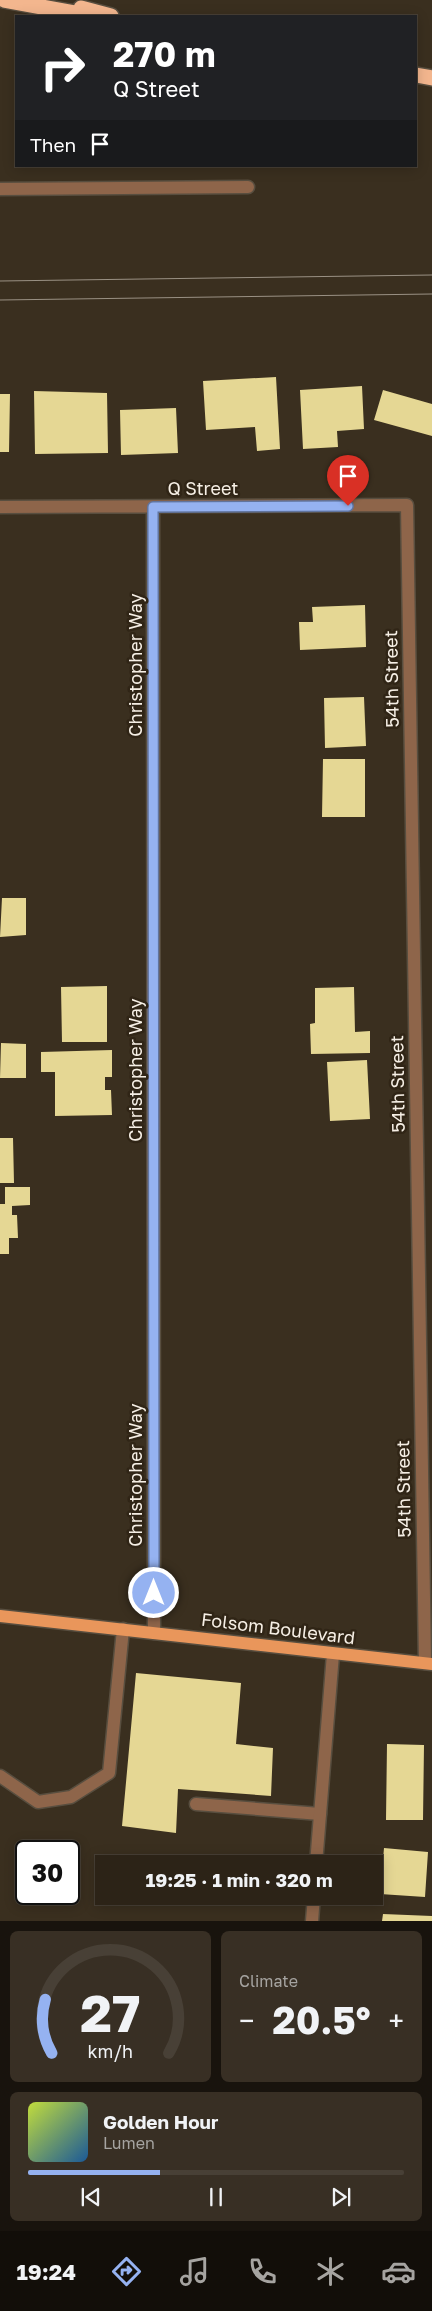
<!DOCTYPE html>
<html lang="en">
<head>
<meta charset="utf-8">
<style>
	:root { --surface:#2c2317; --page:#382f24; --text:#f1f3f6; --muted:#a6a4a1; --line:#484036; --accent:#95b2f1 }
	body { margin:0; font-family:"Golos Text",sans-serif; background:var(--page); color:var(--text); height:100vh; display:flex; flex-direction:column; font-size:19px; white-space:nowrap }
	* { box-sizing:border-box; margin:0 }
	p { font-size:16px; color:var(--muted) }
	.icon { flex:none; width:28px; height:28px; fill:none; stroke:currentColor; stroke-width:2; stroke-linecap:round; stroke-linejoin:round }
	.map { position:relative; height:1921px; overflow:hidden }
	.side { display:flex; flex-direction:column; gap:10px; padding:10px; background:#18130d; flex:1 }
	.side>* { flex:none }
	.top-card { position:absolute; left:15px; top:15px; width:402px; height:152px; border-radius:0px; box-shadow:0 2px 12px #0003,0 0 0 1px var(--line); background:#202124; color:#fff; overflow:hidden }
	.speed { position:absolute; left:15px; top:1840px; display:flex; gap:10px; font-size:25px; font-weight:700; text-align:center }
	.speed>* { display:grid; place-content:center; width:65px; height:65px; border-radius:50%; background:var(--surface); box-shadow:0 2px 12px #0003,0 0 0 1px var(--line); line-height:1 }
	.speed .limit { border:2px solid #111; border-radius:8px; background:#fff; color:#111 }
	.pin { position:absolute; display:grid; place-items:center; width:42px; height:42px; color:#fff; margin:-51px -21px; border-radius:50% 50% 50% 0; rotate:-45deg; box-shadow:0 0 5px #0007 }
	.pin .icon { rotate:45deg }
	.me { position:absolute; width:55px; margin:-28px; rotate:0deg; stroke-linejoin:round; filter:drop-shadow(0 0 4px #0008) }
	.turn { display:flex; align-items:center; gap:18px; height:105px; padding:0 15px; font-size:22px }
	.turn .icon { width:65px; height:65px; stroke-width:2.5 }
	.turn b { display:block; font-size:35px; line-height:42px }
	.then { display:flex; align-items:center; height:48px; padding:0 15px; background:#0003; gap:10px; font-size:19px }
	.big { font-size:38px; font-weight:700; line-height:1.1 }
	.side .widget { flex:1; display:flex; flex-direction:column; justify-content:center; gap:8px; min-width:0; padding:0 18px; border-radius:8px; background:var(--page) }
	.side .dial { align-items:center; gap:0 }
	.dial svg { height:130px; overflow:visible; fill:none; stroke:var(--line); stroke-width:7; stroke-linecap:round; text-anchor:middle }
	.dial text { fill:var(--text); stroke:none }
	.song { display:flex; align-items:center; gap:15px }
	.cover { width:60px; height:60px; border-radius:8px; background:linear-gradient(135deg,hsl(70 70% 55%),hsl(210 70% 35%)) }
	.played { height:5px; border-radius:2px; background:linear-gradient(90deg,var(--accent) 35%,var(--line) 35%) }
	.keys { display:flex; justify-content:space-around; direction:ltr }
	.heat { display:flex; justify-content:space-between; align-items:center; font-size:28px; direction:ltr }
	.side .tiles { flex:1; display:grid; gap:10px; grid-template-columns:1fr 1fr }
	.widget:last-child { grid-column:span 2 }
	.trip { position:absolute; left:95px; top:1855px; width:288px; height:50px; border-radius:0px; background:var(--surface); box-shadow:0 2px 12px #0003,0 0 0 1px var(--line); font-weight:700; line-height:50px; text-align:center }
	.tab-bar { display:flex; height:80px; justify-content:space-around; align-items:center; background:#120e09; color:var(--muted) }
	.tab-bar .icon { width:35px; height:35px }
	.tab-bar .on { color:var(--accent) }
	.tab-bar b { font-size:22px; color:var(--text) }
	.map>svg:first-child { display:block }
</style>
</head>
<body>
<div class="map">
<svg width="432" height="1921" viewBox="0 0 432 1921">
	<rect width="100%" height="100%" fill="#3a2f1f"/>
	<path fill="#e5d794" d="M276,377L280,449L257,451L255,427L206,430L203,381Z
		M362,386L364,429L337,431L338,447L303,449L300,390Z
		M383,390L432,404V436L374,420Z
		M34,391L107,393L108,453L35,454Z
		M0,394H10L9,452H0Z
		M176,408L178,453L121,455L120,410Z
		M365,605L366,647L300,650L299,622H313L312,607Z
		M364,697L366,746L325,748L324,698Z
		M323,759H365V817H322Z
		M2,898H26V935L0,937Z
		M107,986V1042H62L61,987Z
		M354,987L355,1032L370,1031V1053L311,1054L310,1024L315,1023V988Z
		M1,1043L26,1044V1078H0Z
		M112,1050V1077H105V1090H111L112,1115L55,1116V1072H41V1052Z
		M367,1060L370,1119L330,1121L327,1062Z
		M0,1138H13L14,1183H0Z
		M5,1187H30V1205L12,1206V1215H17L18,1238H9V1254H0V1204H5Z
		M136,1673L241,1683L236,1744L273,1748L271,1796L178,1789L176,1833L122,1826Z
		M387,1744L424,1745L423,1820H386Z
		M384,1848L428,1852L425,1897L380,1894Z
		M383,1914L432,1916V1921H382Z"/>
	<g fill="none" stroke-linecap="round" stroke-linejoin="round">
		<g stroke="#584e3f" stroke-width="15">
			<path id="service" d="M0,189L248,187
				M0,1776L38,1802L71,1797L109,1773L123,1629
				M196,1804L320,1814"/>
		</g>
		<g stroke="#584e3f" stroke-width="15">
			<path id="minor" d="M0,507L407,505L425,1663
				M153,507L154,1633
				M316,1864L333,1654
				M312,1921L314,1896"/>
		</g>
		<g stroke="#584e3f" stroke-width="15">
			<path id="primary" d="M0,1616L432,1664"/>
		</g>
		<g stroke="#584e3f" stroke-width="18">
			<path id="motorway" d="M4,0L91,16
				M81,8L111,16
				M416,75L432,78"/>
		</g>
		<use href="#service" stroke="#8e654a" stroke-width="12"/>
		<use href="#minor" stroke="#8e654a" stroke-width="12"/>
		<use href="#primary" stroke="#e9965b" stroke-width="12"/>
		<use href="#motorway" stroke="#f3b68e" stroke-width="15"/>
		<path stroke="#9a9184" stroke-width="1" d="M0,281L432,275
			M0,300L432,294"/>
	</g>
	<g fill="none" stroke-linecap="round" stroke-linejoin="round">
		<g stroke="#61749d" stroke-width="12">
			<path id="route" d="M154,1593L153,507L348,506"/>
		</g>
		<use href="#route" stroke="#95b2f1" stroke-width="9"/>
	</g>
	<g text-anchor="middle" stroke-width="5" stroke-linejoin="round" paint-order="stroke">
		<g font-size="18" fill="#f6efe5" stroke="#302516">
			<text x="203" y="495">Q Street</text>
			<text transform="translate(136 665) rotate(-90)" y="6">Christopher Way</text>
			<text transform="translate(392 679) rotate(-91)" y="6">54th Street</text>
			<text transform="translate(136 1070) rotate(-90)" y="6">Christopher Way</text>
			<text transform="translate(398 1084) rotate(-91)" y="6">54th Street</text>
			<text transform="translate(136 1475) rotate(-90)" y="6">Christopher Way</text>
			<text transform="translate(404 1489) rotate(-91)" y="6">54th Street</text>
			<text transform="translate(278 1629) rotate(7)" y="6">Folsom Boulevard</text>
		</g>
	</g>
</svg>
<div class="speed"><div class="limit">30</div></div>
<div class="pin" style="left:348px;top:506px;background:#d93025"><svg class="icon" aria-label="arrive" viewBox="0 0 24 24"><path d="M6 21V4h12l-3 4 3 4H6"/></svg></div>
<svg class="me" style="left:154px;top:1593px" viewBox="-20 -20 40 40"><circle r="17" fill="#95b2f1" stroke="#fff" stroke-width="3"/><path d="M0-11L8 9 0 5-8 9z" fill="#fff"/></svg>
<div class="trip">19:25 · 1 min · 320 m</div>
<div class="top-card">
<div class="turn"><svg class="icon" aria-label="right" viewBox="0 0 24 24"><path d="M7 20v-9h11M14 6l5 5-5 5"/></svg><div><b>270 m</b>Q Street</div></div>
<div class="then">Then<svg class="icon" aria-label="arrive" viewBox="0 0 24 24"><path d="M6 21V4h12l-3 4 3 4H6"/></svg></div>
</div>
</div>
<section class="side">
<div class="tiles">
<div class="widget dial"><svg viewBox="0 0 100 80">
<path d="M14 69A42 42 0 1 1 86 69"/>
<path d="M14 69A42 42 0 0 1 10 36" stroke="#95b2f1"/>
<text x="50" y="56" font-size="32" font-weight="700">27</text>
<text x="50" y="72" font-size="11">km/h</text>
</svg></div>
<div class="widget"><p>Climate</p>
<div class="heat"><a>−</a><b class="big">20.5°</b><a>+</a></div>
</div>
<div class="widget">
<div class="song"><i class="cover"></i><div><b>Golden Hour</b><p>Lumen</p></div></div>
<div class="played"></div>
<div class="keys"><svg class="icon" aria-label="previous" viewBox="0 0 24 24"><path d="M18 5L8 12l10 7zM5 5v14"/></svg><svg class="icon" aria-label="pause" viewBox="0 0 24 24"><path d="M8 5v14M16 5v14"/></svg><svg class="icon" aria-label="next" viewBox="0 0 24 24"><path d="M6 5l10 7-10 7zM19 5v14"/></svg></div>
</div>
</div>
</section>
<nav class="tab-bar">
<b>19:24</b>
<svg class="icon on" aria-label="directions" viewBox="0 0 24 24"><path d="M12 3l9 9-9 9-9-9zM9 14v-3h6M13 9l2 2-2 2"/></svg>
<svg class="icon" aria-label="music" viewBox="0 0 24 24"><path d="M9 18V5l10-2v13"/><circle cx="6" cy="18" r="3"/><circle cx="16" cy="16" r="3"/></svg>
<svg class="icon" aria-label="phone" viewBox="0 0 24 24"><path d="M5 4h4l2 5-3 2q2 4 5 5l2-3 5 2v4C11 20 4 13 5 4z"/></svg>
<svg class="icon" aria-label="climate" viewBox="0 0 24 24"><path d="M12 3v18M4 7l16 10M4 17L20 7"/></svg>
<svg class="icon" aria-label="car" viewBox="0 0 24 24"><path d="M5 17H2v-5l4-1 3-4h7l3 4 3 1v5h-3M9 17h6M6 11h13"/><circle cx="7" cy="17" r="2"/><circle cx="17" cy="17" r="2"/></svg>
</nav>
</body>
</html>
